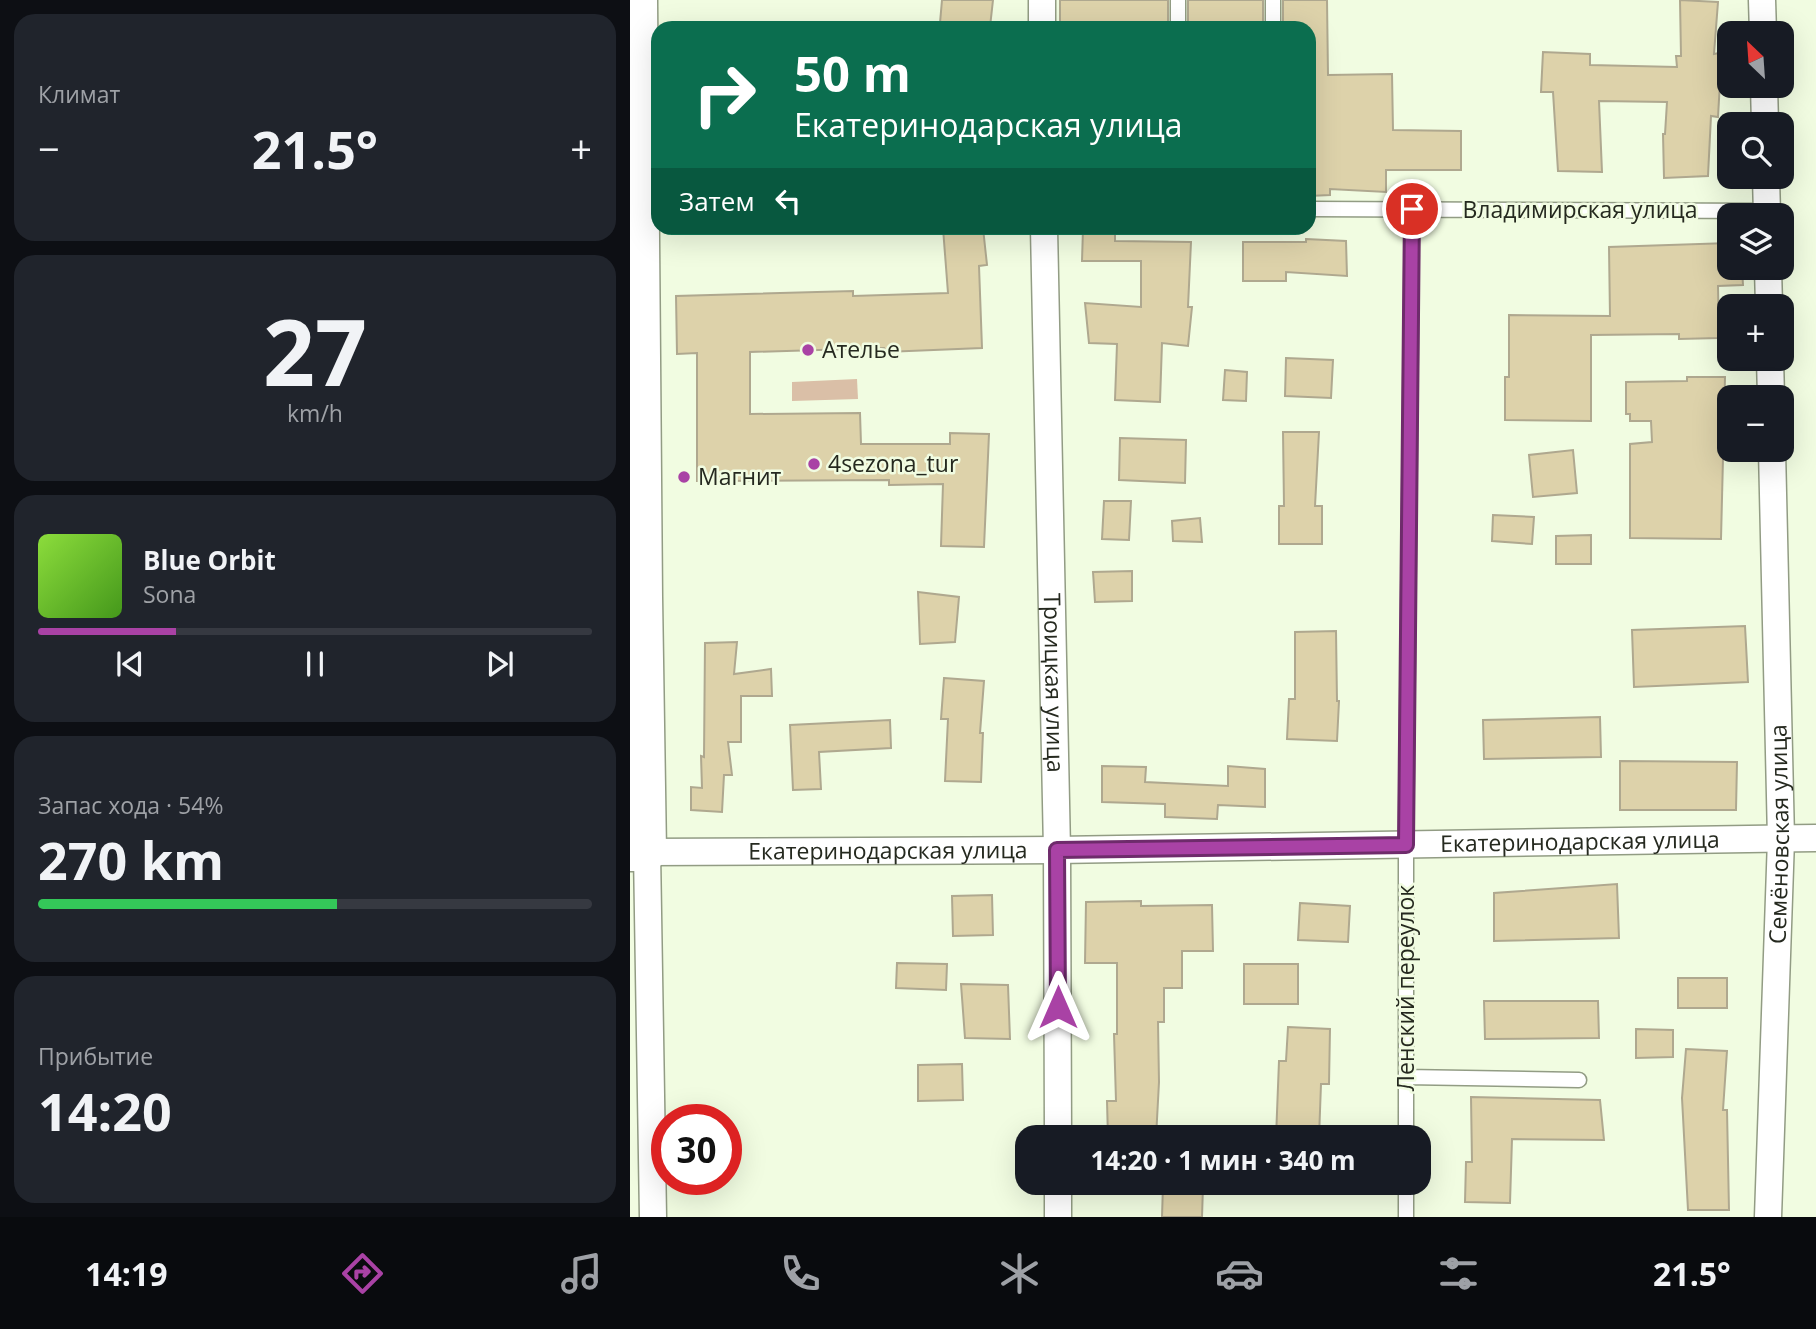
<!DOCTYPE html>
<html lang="ru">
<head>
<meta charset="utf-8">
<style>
	:root { --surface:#171b24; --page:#20242c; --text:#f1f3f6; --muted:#9ea1a6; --line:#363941; --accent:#a942a5 }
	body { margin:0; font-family:"Open Sans",sans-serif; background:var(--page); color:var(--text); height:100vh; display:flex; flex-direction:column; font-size:26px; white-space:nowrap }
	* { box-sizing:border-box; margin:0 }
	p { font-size:23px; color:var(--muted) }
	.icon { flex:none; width:38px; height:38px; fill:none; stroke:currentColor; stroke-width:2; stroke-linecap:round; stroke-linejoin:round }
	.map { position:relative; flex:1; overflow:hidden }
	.sheet { display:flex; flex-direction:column; gap:14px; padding:14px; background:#0d0f14; width:630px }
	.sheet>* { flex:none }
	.banner { position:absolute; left:21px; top:21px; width:665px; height:214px; border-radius:21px; box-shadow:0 7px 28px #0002; background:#0b6e4f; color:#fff; overflow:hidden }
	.needle { width:46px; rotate:335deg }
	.buttons { position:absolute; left:1087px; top:21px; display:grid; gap:14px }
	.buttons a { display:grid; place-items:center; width:77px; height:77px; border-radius:14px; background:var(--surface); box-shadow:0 7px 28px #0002; font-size:35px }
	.speed { position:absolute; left:21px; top:1104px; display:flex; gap:14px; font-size:35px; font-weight:700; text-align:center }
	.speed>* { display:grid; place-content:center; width:91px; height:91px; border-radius:50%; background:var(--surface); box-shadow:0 7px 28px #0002; line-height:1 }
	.speed .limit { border:10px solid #d22; background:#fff; color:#111 }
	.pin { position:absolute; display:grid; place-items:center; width:60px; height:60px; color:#fff; margin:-30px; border:4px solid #fff; border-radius:50%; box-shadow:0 2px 7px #0007 }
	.me { position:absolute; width:77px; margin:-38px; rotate:0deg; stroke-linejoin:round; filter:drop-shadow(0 0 5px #0008) }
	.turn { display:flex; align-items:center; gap:24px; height:147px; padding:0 28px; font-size:32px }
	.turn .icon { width:91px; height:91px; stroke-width:2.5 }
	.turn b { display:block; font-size:49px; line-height:60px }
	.then { display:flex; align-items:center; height:66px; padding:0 28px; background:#0003; gap:14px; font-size:26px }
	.big { font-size:52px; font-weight:700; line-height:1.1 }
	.sheet .card { flex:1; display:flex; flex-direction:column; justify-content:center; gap:10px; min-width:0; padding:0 24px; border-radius:21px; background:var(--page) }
	.sheet .dial { align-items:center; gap:0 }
	.dial b { font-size:91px; line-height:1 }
	.song { display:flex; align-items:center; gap:21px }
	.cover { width:84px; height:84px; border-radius:10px; background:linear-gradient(135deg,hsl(90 70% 55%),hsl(100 70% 35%)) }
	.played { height:7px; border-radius:4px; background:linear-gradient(90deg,var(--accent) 25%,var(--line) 25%) }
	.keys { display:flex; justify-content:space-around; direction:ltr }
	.heat { display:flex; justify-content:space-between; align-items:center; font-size:38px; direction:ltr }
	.charge { height:10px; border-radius:5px; background:linear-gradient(90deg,#34c759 54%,var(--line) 0) }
	.trip { position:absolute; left:385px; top:1125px; width:416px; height:70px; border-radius:21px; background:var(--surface); box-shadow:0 7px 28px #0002; font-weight:700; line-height:70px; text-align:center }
	.tab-bar { display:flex; height:112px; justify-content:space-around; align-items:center; background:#090b0e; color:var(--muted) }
	.tab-bar .icon { width:49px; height:49px }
	.tab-bar .selected { color:var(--accent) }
	.tab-bar b { font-size:32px; color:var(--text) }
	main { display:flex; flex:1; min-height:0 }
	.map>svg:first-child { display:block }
</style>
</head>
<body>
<main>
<section class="sheet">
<div class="card"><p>Климат</p>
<div class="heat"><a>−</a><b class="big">21.5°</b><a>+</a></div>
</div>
<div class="card dial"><b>27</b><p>km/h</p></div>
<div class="card">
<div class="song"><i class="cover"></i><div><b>Blue Orbit</b><p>Sona</p></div></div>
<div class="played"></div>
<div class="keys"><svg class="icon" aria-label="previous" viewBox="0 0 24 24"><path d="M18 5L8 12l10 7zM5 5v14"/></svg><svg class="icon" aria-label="pause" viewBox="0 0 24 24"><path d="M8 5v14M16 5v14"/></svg><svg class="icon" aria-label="next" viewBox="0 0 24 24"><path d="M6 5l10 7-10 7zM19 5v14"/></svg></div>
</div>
<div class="card"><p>Запас хода · 54%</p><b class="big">270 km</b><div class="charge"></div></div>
<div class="card"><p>Прибытие</p><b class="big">14:20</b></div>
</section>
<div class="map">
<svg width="1186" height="1217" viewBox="0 0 1186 1217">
	<rect width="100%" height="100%" fill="#f1fce1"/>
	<path fill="#dabfa7" d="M227,379L228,399L162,401V382Z"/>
	<path fill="#ddd2aa" stroke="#afa88f" stroke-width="2" d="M312,0H363L360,27L310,23Z
		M430,0H538V28H430Z
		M558,0H633V28H558Z
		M653,0H697L698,75L762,74L763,130L831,131V170H756V192L700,189V195L679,196V28H653Z
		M1050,0L1088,2L1084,54L1089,53L1090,82L1088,117L1081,116L1078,176L1034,178L1033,134H1035L1037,102L969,101L972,172L928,171L923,92H911L913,52L960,54V65L1047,67L1046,56H1051Z
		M313,228H353L357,265L349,266L352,348L255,352L254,348L120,352V414L230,413L231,444H320V433L359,434L354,547L311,546L313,484L259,485V480L67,481V353L47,354L46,296L223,291V296L318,293Z
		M453,229L485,230V241L561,242L558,307H562L558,346L532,343L530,402L485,400L487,344L459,343L455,303L511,307V261H452Z
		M676,239L716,241L717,276L656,272V281H613V242H676Z
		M1099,243V268H1112L1113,285L1088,286L1089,338L1049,339V334L961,335V421L875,420V377H879V315L980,316L979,247Z
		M656,358L703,360L701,398L655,396Z
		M595,370L617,372L616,401L593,400Z
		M1057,377H1095L1091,539L1000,538V444L1022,442L1021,421H1000V414H996V382L1057,381Z
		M653,432H689L685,506H692V544H649V506H654Z
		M490,438L556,440L555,483L489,480Z
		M943,450L947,493L903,497L899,455Z
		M474,501H501L499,540L472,539Z
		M863,515L904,517L902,544L862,541Z
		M570,518L572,542L543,541L542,521Z
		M961,535V564H926V536Z
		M502,571V601L465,602L463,572Z
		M288,592L329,597L325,642L290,644Z
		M1115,626L1118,682L1004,687L1002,630Z
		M706,631L707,701H709L707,741L657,739L659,699H665V632Z
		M107,642L104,674L141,669L142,696H111V742H98L102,775H94L92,812L61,810V787L72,788L71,756L74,757L75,643Z
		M314,678L354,681L350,733H353L351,782L315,781L318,719H311Z
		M970,717L971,757L854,759L853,720Z
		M260,720L261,748L189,752L191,789L163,790L160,725Z
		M990,761L1107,762L1106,810H990Z
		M472,766L516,767L515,782L598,786V766L635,769V807L588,805L587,819L535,817V804L472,802Z
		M987,884L989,938L864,941V893Z
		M362,895L363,935L323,936L322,896Z
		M511,901V906L582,905L583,951H552V988H534V1022H528L529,1082L526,1138H478L477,1101H486L484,1034H487V963H455L456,902Z
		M670,903L720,906L718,942L668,940Z
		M267,963L317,964L316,990L266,988Z
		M614,964H668V1004H614Z
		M1048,978H1097V1008H1048Z
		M331,984L378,985L380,1039L335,1038Z
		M854,1001H968L969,1038L855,1039Z
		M658,1027L700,1029L699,1084H691L689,1138H646L649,1061H656Z
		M1006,1029L1043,1030V1057L1006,1058Z
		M1056,1049L1097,1051L1093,1110H1097L1099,1210H1058L1052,1098Z
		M332,1064L333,1100L288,1101V1065Z
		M841,1097L970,1100L974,1140L882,1139L880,1203L835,1202L836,1162H842Z
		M533,1185L573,1186L572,1217H532Z"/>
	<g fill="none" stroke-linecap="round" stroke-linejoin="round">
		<g stroke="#929c84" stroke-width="17">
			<path id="lane" d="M548,0V28
				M643,0V28
				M679,209L1137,211
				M776,1077L949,1080
				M776,1138V845L782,209
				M776,1217V1183"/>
		</g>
		<g stroke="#929c84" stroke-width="29">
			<g id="street">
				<path d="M412,0V28"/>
				<path d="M1132,0L1133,33"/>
				<path d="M1134,86L1135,124"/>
				<path d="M1136,177L1137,215"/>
				<path id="s1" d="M414,228L427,850L428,1138"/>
				<path d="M1138,268L1139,306"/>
				<path d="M1140,359L1141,397"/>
				<path d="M428,1183V1217"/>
				<path id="s2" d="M23,1217L17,852L427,850L1186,838"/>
				<path id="s3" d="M1138,1217L1151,839L1142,450"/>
			</g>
		</g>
		<g stroke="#929c84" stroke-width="41">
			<path id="secondary" d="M0,852H17L13,597L8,0"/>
		</g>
		<use href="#lane" stroke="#fff" stroke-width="14"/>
		<use href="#street" stroke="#fff" stroke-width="26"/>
		<use href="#secondary" stroke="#fff" stroke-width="38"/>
	</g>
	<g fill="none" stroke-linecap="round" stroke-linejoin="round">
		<g stroke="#6e2b6b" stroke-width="18">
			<path id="route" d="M428,1007L427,850L776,845L782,209"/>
		</g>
		<use href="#route" stroke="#a942a5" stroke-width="12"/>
	</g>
	<g fill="#a942a5" stroke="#f1fce1" stroke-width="2.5">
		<circle cx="178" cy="350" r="7"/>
		<circle cx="184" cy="464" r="7"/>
		<circle cx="54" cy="477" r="7"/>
	</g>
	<g text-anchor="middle" stroke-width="5" stroke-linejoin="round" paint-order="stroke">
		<g font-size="23" fill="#25291f" stroke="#f1fce1">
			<text x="950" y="218">Владимирская улица</text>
			<text dy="8" stroke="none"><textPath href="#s1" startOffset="455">Троицкая улица</textPath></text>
			<text dy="8" stroke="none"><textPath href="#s3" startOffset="383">Семёновская улица</textPath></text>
			<text dy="8" stroke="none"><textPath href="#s2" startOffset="1298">Екатеринодарская улица</textPath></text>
			<text dy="8" stroke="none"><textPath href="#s2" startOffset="606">Екатеринодарская улица</textPath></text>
			<text transform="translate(776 988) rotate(-90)" y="8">Ленский переулок</text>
		</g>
		<g font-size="23" fill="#25291f" stroke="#f1fce1" text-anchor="start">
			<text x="192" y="358">Ателье</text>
			<text x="198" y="472">4sezona_tur</text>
			<text x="68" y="485">Магнит</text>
		</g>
	</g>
</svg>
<div class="buttons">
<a><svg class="needle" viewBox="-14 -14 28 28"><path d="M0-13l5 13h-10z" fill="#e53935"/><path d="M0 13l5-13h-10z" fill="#9ea1a6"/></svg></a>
<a><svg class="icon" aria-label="search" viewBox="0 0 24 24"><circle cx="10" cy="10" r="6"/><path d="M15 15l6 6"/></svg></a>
<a><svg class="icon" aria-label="layers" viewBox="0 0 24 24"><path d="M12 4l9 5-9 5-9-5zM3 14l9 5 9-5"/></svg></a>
<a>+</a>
<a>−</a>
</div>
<div class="speed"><div class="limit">30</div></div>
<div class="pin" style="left:782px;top:209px;background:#d93025"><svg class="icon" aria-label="arrive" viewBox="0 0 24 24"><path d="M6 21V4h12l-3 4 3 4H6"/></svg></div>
<svg class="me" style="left:428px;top:1007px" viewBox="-20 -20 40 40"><path d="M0-17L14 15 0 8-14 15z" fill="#a942a5" stroke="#fff" stroke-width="4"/></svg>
<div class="trip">14:20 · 1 мин · 340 m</div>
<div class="banner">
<div class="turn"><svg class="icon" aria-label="right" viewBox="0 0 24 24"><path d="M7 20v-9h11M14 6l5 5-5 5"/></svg><div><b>50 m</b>Екатеринодарская улица</div></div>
<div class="then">Затем<svg class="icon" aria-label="left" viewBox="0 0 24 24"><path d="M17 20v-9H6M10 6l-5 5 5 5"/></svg></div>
</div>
</div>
</main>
<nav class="tab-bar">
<b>14:19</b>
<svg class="icon selected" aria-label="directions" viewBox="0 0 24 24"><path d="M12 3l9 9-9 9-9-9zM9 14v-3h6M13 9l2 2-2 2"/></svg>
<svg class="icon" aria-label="music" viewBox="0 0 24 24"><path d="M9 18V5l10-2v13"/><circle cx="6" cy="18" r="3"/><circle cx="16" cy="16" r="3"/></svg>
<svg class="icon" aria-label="phone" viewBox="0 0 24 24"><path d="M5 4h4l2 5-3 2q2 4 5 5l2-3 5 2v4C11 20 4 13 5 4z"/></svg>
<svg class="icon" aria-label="climate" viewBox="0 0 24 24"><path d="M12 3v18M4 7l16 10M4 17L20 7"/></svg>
<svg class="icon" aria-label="car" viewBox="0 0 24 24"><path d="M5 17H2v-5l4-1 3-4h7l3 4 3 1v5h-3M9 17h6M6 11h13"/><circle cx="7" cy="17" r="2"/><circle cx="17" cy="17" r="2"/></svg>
<svg class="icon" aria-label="filters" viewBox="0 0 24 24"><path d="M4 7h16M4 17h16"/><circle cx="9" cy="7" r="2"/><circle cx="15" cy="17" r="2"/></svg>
<b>21.5°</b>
</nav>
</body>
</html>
